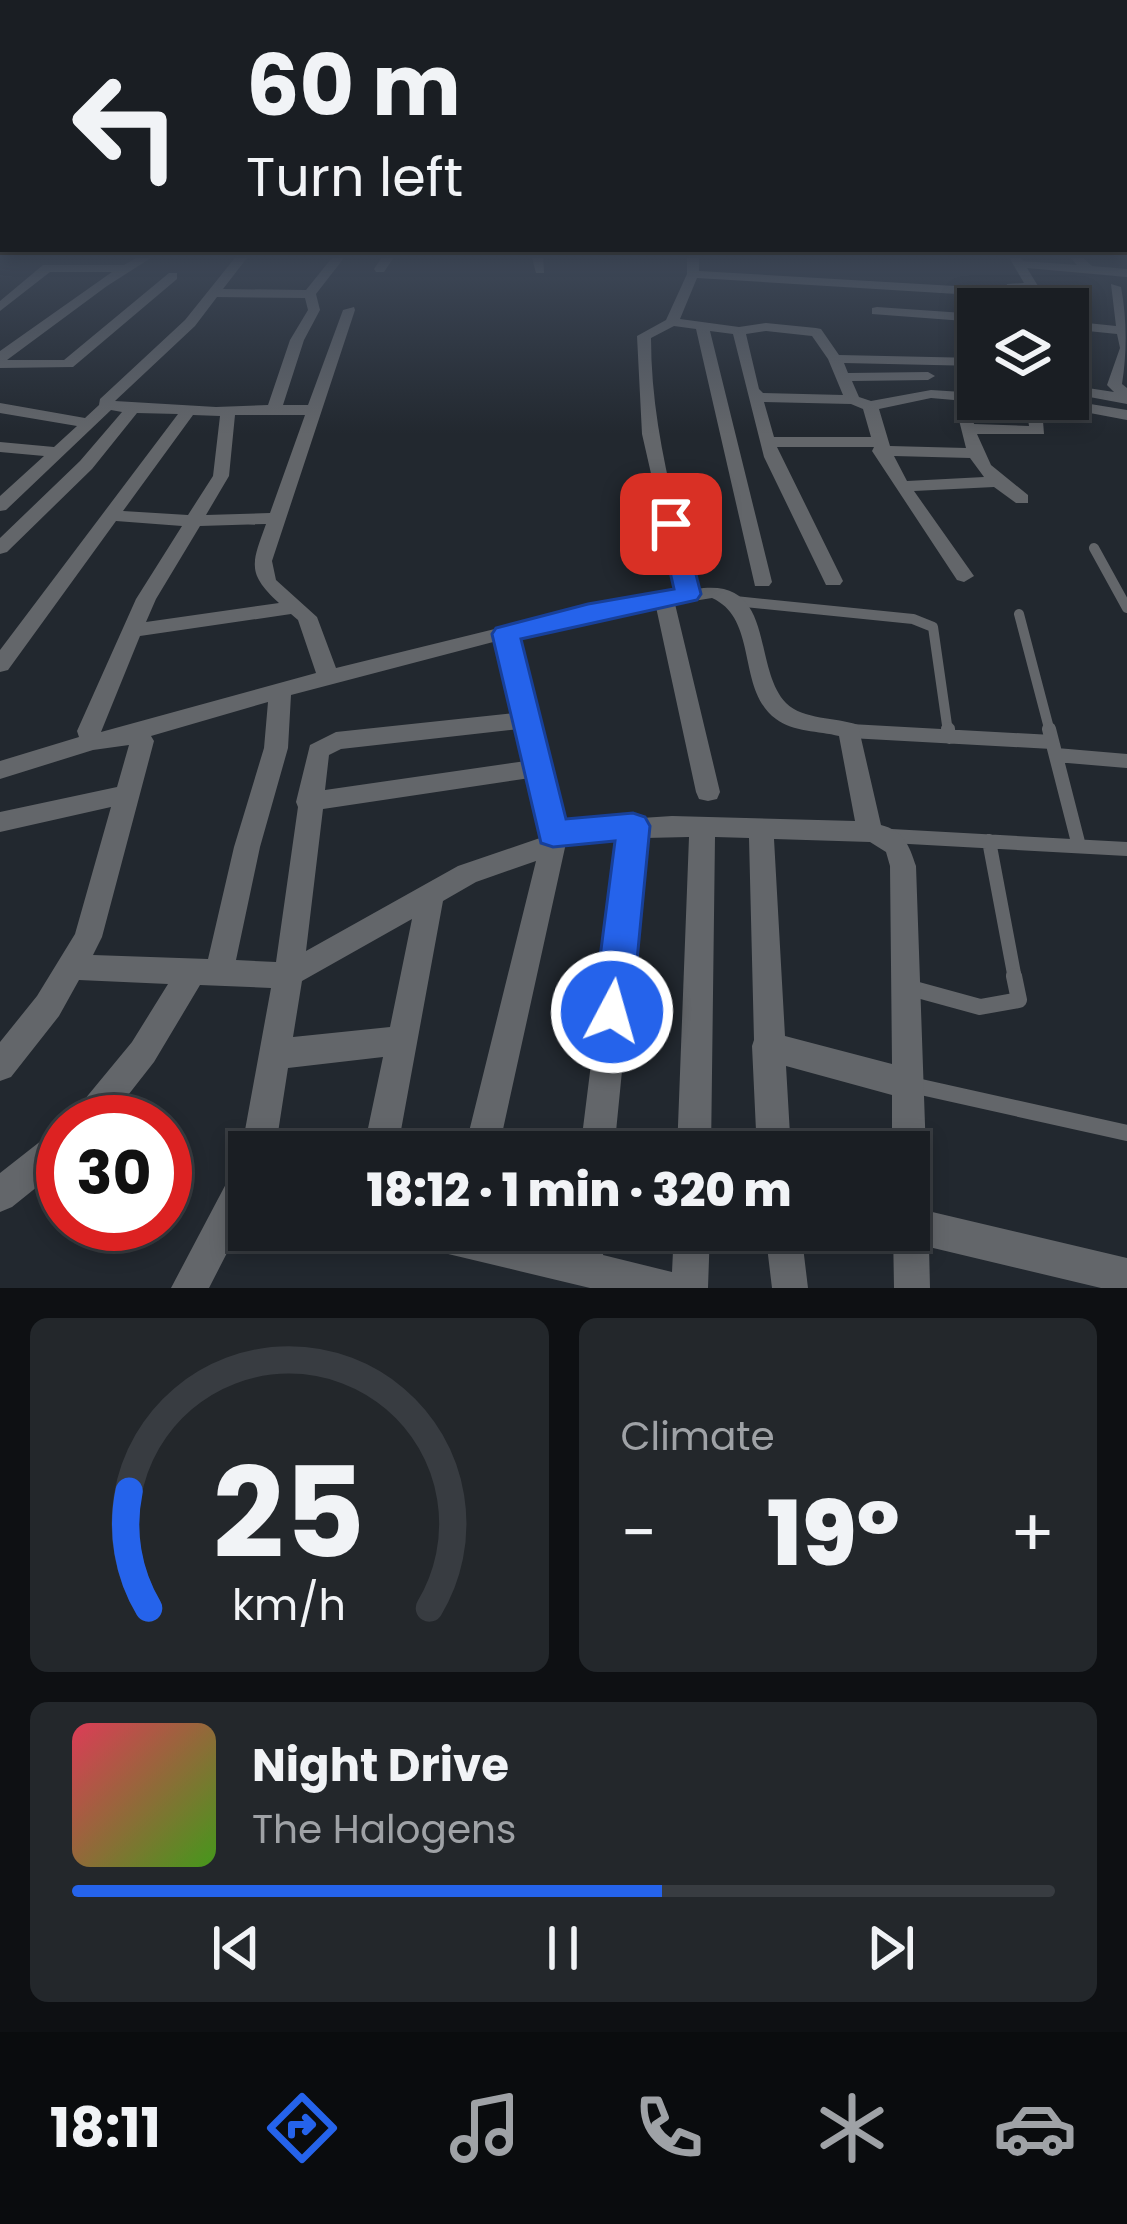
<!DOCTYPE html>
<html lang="en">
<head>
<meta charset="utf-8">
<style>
	:root { --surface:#1a1e23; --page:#23272b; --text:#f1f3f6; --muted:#9fa2a6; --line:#383c41; --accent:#2563eb }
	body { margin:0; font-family:Poppins,sans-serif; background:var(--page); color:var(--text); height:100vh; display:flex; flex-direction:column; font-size:45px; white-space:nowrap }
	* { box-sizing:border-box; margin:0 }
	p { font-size:39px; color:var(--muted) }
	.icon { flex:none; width:66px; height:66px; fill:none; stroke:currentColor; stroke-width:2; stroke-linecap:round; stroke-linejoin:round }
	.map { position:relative; height:1288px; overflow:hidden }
	.sheet { display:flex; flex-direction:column; gap:30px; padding:30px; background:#0e1013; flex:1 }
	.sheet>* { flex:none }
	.hud { position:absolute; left:0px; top:0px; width:1128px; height:252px; box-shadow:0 6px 18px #0003,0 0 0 3px var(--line); background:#1a1e23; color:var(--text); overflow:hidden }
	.controls { position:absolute; left:957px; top:288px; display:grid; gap:24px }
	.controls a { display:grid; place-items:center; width:132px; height:132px; border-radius:0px; background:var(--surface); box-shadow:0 6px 18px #0003,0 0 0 3px var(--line); font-size:60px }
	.speed { position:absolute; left:36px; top:1095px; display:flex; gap:24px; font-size:60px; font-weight:700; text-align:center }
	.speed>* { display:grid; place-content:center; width:156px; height:156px; border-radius:50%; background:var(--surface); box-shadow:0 6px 18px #0003,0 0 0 3px var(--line); line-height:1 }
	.speed .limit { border:18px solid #d22; background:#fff; color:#111 }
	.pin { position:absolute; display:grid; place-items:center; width:102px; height:102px; color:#fff; margin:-51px; border-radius:24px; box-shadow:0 6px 18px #0006 }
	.me { position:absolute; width:132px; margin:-66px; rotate:6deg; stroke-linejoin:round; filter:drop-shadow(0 0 9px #0008) }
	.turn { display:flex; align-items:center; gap:42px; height:252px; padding:0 48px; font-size:54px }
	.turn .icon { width:156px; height:156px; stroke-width:2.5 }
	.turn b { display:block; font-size:84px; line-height:102px }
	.big { font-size:90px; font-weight:800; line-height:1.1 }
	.sheet .widget { flex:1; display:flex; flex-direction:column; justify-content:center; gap:18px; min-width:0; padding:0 42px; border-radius:18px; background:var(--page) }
	.sheet .dial { align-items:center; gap:0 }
	.dial svg { height:312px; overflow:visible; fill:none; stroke:var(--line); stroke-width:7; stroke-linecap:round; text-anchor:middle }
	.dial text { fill:var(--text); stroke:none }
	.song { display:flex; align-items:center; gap:36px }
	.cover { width:144px; height:144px; border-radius:18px; background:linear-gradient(135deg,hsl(350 70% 55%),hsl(100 70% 35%)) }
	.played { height:12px; border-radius:6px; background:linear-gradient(90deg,var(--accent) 60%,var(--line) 60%) }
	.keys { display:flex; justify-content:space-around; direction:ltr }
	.heat { display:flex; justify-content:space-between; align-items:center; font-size:66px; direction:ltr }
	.sheet .tiles { flex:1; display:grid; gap:30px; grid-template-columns:1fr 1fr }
	.widget:last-child { grid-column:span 2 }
	.trip { position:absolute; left:228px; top:1131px; width:702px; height:120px; border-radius:0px; background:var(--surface); box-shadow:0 6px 18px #0003,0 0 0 3px var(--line); font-weight:800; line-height:120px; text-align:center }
	.dock { display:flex; height:192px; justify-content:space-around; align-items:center; background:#0a0c0e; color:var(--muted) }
	.dock .icon { width:84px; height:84px }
	.dock .on { color:var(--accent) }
	.dock b { font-size:54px; color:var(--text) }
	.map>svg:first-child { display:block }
</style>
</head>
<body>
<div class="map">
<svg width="1127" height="1288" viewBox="0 0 1127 1288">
	<rect width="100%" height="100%" fill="#22282f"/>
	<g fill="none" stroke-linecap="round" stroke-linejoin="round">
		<path stroke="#63666a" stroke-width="10" d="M1094,548L1127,608
			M735,601L913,619L933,627L948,732
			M1019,614L1050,732
			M850,731L870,732"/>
		<path stroke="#63666a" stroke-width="14" d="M948,729L949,737
			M1049,729L1079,846
			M850,731L1052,742
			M1056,755L1127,761
			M891,836L1127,849
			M989,841L1015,979"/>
		<path stroke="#63666a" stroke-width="16" d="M907,987L980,1007L1019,1000L1014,976
			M912,1085L1127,1133"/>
		<path fill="#63666a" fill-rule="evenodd" d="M143,254H157L107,286L7,360H64L169,273H177V279L73,367L0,368V351L112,272H50L0,311V301L43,265H124Z
			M238,254H250L223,289L306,290L335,254H347L316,294L320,310L304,340L283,405H308L343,310L354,307L355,310L272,561L276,580L317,617L336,668L588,606L678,592L642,434L637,336L666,320L687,274V254H699V271L1006,289L1007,284L1024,283L1007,254H1019L1023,261L1077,265L1067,254H1079L1092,266L1127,269V277L1027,268L1038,286L1022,290L1045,295L1052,309H1040L1036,301L1023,298L697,278L680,319L739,327L766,323L816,328L821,329L839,355L978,358V366L844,363L848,373L928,372L935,376L928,380L852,381L859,397L871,401L931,390L978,393V399H985L970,402L974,424L1029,426L1026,406L994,404L986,399H1068V395L1072,401L1127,410V420L1058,407L1042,408L1044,434H977L991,465L1028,495V503H1016L994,487L914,491L974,576L964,582L957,580L872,451L874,447H777L843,581L840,585H826L764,457L733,334L710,331L772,582L769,586H755L696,329L674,326L651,338C651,425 674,506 696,589C777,576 751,666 786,703C803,720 836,717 858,725L881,825C904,831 909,845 916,866L928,1211L1127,1258V1288H1101L929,1247L930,1288H894L893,1230H909V1152H892V1095L786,1066L791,1152H757L752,1046L754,1040L749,838L715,837L711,1152H677L689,837L645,838L614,1152H580L619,840L566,843L498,1152H464L536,861L476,882L443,901L397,1152H363L383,1057L288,1068L275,1152H249V1210L209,1288H171L237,1163L245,1160L241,1152L271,988L200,985L154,1062L107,1122H70L75,1111L132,1042L168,984L79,980L59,1016L11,1077L0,1081V1042L37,996L75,934L111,807L0,832V812L117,787L129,745L93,750L0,779V761L79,737L77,731L136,599L182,526L116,521L8,670L0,672V650L178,414L137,413L92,469L7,552L0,554V538L80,461L122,412L111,410L6,510L0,511V496L44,456L0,452V442L54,447L77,426L0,413V403L85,418L99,405L100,399L185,320ZM217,297L305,298L308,310L290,340L268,405L216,407L115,401L195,326ZM766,331L812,336L828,359L843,395L763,393L759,389L746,334ZM931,398L954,400L966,448L890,446L879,409ZM764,402L851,404L863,409L871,437H774ZM193,415L220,416L213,476L188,515L123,511ZM235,415H305L270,513L206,515L229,476ZM894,456L970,458L984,477L907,481ZM266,524C252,563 246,573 279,603L146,622L156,599L200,526ZM712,598C759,619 736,690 776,719C793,732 819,731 839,736L855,821L672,816L565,823L517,636L588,618L656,607L696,792L699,799L708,801L717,799L720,792L675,604ZM291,614L298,620L316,673L101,732L140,636ZM497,641L515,713L336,732L310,745L296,802L298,807L276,962L236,960L260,847L288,748L291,695ZM268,702L264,748L234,847L208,959L93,955L102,937L154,741L151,736ZM519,729L526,761L325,790L329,755L341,749ZM530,778L539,816L540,838L458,866L306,951L323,809ZM774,839L870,842L886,852L890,866L892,1064L785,1036ZM412,919L390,1027L293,1037L302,981Z
			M384,254H396L384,272H376L374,269Z
			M531,254H543L544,273H536Z
			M1111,284L1121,287C1127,318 1127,353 1122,384L1127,388V404L1068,393V385L1114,392L1107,385L1120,348L1117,334L1068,329V321L1116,326Z
			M877,307L978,314V322L872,314V308Z
			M63,1128V1166L12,1207L0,1212V1173L51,1133Z
			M405,1230H497L568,1247L570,1230H606L603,1255L672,1272L674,1230H710L708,1288H590L423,1248L411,1242Z
			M765,1230H801L808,1288H772Z"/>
	</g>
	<linearGradient id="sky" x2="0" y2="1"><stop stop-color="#13161a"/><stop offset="0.59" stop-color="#3e4858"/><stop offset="1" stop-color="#3e4858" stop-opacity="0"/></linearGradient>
	<rect width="1127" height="434" fill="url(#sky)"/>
	<path fill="#2563eb" stroke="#184099" stroke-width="3" d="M671,517L683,524L701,594L697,600L521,639L566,819L633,813L645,817L650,826L632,1012L626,1025L612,1031L599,1025L593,1012L615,841L553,847L541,843L492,634L496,628L588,604L674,589L659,524Z"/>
</svg>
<div class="controls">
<a><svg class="icon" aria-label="layers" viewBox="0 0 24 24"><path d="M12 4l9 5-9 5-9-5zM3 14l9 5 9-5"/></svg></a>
</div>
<div class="speed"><div class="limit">30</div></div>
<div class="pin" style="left:671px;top:524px;background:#d93025"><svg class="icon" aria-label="arrive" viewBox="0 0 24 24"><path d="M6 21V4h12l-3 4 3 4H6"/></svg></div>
<svg class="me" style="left:612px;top:1012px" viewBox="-20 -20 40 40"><circle r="17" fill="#2563eb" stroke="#fff" stroke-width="3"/><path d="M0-11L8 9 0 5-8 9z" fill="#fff"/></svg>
<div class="trip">18:12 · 1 min · 320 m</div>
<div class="hud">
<div class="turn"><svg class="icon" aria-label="left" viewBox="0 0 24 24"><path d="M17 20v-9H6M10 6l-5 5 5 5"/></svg><div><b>60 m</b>Turn left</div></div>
</div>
</div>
<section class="sheet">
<div class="tiles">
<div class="widget dial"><svg viewBox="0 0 100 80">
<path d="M14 69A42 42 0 1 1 86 69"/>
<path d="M14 69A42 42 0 0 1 9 39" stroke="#2563eb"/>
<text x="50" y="56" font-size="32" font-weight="700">25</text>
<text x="50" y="72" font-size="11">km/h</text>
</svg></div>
<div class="widget"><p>Climate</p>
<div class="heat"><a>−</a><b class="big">19°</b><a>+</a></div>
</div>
<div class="widget">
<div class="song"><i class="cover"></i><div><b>Night Drive</b><p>The Halogens</p></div></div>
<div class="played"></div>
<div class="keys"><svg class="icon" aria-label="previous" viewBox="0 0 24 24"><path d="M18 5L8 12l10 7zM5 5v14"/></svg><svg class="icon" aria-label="pause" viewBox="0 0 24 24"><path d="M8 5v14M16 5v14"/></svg><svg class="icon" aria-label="next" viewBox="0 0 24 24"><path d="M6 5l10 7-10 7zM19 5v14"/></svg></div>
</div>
</div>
</section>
<nav class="dock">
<b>18:11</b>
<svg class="icon on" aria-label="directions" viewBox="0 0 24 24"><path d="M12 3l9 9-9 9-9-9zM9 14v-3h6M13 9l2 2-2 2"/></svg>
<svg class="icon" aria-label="music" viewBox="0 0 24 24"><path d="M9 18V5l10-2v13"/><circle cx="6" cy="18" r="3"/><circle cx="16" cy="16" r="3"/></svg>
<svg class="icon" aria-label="phone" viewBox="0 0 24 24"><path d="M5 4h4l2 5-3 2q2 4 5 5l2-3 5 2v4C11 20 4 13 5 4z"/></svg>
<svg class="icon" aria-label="climate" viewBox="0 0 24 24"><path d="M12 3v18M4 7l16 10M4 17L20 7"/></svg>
<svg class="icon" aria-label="car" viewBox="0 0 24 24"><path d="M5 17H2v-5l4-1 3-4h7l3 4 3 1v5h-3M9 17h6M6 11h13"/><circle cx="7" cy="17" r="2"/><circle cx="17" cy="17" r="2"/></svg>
</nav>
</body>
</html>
